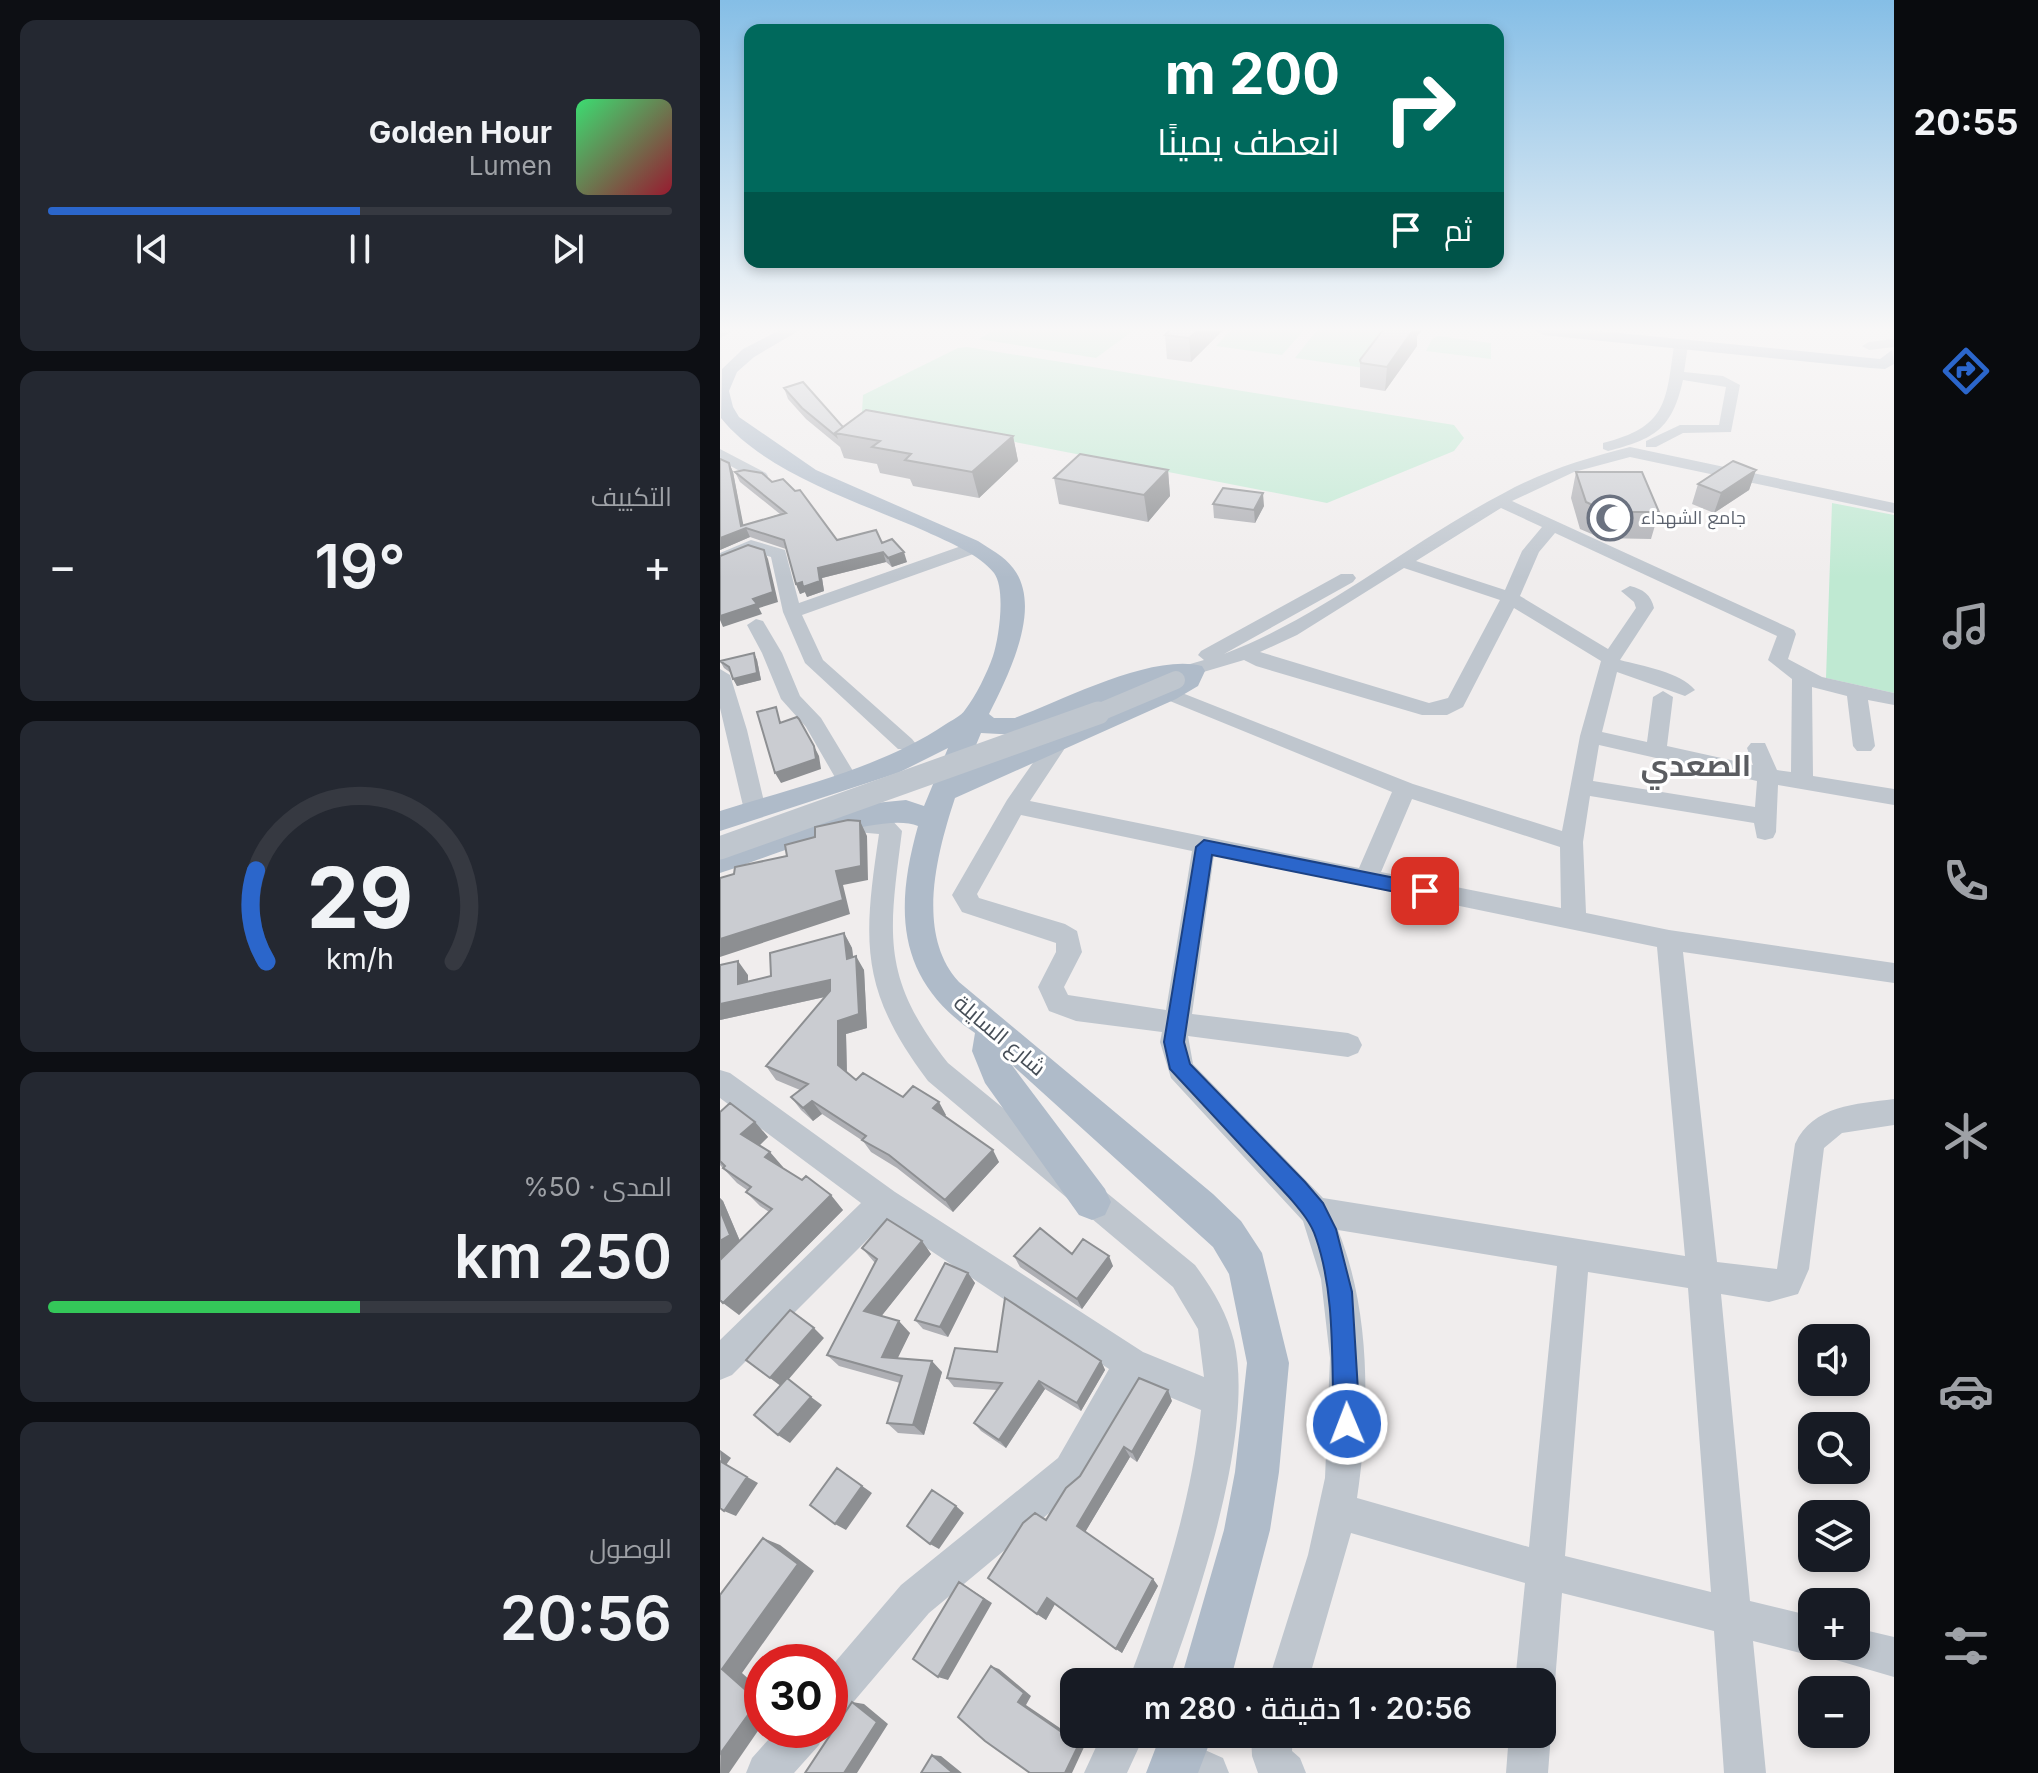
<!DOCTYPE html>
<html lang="ar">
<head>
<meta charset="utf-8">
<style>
	:root { --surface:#171b24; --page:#242831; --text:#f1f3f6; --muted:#9ea1a6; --line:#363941; --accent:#2b66cb }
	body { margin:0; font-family:Inter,Cairo,sans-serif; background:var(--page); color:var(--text); direction:rtl; height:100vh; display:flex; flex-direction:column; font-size:30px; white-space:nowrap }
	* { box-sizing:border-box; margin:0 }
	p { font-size:26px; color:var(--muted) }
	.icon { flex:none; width:44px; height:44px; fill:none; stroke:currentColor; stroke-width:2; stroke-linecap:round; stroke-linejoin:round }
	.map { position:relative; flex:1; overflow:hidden; direction:ltr }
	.drawer { display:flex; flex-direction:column; gap:20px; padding:20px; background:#0d0f14; width:720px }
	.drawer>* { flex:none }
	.top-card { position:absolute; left:24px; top:24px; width:760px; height:244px; border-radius:16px; box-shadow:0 4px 12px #0003; direction:rtl; background:#00695c; color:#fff; overflow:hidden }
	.controls { position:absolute; left:1078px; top:1324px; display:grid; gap:16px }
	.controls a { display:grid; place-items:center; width:72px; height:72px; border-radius:16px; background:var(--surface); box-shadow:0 4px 12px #0003; font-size:40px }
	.speed { position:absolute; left:24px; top:1644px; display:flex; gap:16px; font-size:40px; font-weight:700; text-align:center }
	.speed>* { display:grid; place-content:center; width:104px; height:104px; border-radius:50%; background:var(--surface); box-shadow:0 4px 12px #0003; line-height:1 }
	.speed .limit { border:12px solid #d22; background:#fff; color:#111 }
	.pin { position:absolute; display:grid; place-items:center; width:68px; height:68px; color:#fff; margin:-34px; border-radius:16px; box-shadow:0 4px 12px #0006 }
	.me { position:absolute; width:88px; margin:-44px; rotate:359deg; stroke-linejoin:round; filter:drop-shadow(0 0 6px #0008) }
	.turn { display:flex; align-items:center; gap:28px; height:168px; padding:0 32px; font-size:36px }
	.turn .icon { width:104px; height:104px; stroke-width:2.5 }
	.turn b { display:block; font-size:56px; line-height:68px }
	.then { display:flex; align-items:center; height:76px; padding:0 32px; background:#0003; gap:16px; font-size:30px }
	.big { font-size:60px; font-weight:600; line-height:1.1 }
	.drawer .widget { flex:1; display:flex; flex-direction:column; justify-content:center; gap:12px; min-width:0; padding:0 28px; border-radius:16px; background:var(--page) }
	.drawer .dial { align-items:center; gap:0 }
	.dial svg { height:208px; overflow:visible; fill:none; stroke:var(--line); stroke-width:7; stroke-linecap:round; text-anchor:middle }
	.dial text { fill:var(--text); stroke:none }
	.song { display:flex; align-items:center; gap:24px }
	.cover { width:96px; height:96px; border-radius:12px; background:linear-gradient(135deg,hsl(140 70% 55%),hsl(350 70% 35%)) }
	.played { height:8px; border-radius:4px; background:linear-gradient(90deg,var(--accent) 50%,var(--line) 50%) }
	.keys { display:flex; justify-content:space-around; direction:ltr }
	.heat { display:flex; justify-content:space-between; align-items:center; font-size:44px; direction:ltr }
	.charge { height:12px; border-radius:6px; background:linear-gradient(90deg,#34c759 50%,var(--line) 0) }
	.trip { position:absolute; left:340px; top:1668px; width:496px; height:80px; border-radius:16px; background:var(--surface); box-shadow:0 4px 12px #0003; font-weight:600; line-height:80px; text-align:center; direction:rtl }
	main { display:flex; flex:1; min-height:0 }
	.tabs { display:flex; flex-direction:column; width:144px; justify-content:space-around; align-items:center; background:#090b0e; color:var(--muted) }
	.tabs .icon { width:56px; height:56px }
	.tabs .current { color:var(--accent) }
	.tabs b { font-size:36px; color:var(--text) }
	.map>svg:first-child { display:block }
</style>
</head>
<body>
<main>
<nav class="tabs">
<b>20:55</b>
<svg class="icon current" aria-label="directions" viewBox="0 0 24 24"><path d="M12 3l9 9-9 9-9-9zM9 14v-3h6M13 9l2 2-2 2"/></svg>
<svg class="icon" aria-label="music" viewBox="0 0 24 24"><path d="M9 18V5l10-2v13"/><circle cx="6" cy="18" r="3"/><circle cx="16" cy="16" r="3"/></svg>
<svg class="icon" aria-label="phone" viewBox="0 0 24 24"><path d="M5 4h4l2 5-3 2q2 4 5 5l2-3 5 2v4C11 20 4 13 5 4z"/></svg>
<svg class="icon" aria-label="climate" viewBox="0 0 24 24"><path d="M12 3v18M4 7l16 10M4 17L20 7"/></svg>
<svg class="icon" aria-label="car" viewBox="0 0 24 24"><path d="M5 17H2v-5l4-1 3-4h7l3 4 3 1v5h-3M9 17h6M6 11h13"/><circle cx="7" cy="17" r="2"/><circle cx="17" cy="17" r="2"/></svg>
<svg class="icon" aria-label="filters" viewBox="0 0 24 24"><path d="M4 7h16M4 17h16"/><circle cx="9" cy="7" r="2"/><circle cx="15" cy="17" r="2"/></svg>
</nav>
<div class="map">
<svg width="1174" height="1773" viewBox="0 0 1174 1773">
	<rect width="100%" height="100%" fill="#f0eded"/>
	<path fill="#bfe9d2" d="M274,330H414L376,358L259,339Z
		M511,330H584L562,355L496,346Z
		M597,330H671L644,368L575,358Z
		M718,336L771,343V359L706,351L712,339Z
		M247,347L734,425L744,438L734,451L607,503L142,412L143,395L238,348Z
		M1112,503L1174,515V693L1106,678Z"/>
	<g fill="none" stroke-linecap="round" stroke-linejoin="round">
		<path fill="#bfc6ce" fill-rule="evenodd" d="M0,330H14L0,338Z
			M1174,339V347L1149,350L1142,346L1149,342Z
			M961,341L968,345L964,372L1003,376L1020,385L1011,432L963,433L936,447H926V441L960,425H999L1006,387L963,380C952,429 935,439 888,451L883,449V443C946,427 946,404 954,345Z
			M910,447L1174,503V513L910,457L854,472L792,501L1074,630L1076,634L1068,659L1102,677L1174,693V705L1148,700L1155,746L1151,751H1137L1133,746L1127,696L1092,687L1093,776L1174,789V805L1058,785L1056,832L1053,838L1045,840L1037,838L1034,823L870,796L863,842L866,913L949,930L1174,963V983L963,952L997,1262L1057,1269L1075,1144C1093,1105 1136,1104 1174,1099V1125L1122,1133L1104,1148L1089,1269L1078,1294L1049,1302L1001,1294L1030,1601L1092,1616V1646H1107L1106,1650L1092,1656L1033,1641L1046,1773H1004L994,1631L842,1593L835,1682L829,1696L822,1699V1682H795L805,1583L631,1533L588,1682H548L588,1555L605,1478L610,1358L601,1279L583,1221L451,1078L440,1042L442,1032L356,1021L329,1011L318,987L336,952V943L242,912L232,895L287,800L331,737H345L349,742L310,801L639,868L672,792L440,697L437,693L447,687L693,784L842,831L860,736L881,661L794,608L743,707L727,715H702L536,666L524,660L453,681L443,675L446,671L484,660L478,655L481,651L621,574H633L636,578L633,582L504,654C606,615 688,543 784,493C824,471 866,458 910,447ZM781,508L822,527L802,551L785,590L696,561ZM835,533L1057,636L1048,660L1072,679L1071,772L1057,770L1045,743H1031L1027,748L1033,765L947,746L953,697L943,691L933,697L927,742L882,732L897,672L965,696L975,690C960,672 923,666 900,660L934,608C931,595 923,589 910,586L901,591L914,602L916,608L888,649L800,596L819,552ZM684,568L780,600L728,698L709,703L540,652L577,635ZM879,745L1037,781L1035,807L873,781ZM692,799L840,847L841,908L661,872ZM301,815L472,851L446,1010L348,995L344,987L362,952L357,931L345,924L259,898L257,894ZM494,855L937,947L965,1256L603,1198L473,1064L468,1036L628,1057L638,1053L642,1045L638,1037L628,1033L472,1014ZM618,1230L837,1266L809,1547L637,1498C650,1412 651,1312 618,1230ZM868,1272L968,1288L991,1592L845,1556Z
			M0,449L46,473L48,476L46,479H34L0,460Z
			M31,540L65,550L79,603L247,544H259L262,548L259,552L82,615L103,660L192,739L196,744L192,749H178L85,663L63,612L51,557L32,551L0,564V553Z
			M36,619L43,621L62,653L80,696L101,718L139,781L136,786H120L86,727L61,699L42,653L27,625Z
			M0,669L10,675L27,730L46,810L43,816H27L24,810L0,708Z
			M161,815L169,817L182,831C169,934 160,977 228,1063L475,1265C492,1288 507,1313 514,1341C535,1430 479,1596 448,1682H408C442,1594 471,1504 481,1410L418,1384L364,1484L209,1613L124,1713L110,1719V1668L181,1585L338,1458L389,1369L166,1221L12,1375L0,1380V1340L141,1203L0,1098V1070L10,1073L175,1192L423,1352L484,1377L478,1329L453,1287L208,1081C139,989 143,942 159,834L125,831L122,825L125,819Z
			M1136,1628L1174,1637V1677L1116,1660L1110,1646H1136Z
			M822,1718L831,1734L828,1773H786L789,1734H822Z
			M57,1730H105L99,1745L74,1773H26L32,1758Z
			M382,1734H425L407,1773H364Z
			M531,1734H573L572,1751L580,1758L586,1773H538L532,1756Z
			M458,1738L503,1758L509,1773H443L437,1759L443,1744Z"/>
		<path fill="#afbbc9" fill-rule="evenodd" d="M60,330H80L34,357L17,372L9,391L13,407L19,417L96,470L258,541C270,549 284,556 293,568C324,607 287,678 269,714L274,718H295C343,700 432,653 482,666L485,671L478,686L456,699L235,798C217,853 195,934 239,982L493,1194L521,1221L542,1253L569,1363L559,1472L550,1530L510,1682H460L504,1530L515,1472L527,1363L509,1274L493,1247L291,1064L385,1189L391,1202L385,1215L372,1220L359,1215L265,1083L252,1051L255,1033C177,980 174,911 198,826C158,810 45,859 0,873V851L155,803L186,800L204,806L228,748L178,773L0,831V811C76,787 159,769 226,724C232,720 241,716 245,710C256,696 267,673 273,656C279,638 286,589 274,573C259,554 228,542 207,532C142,503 46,474 1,418L2,369L23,349ZM438,680H453L245,772L261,733L298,735L307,733Z
			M815,330H869L1160,359L1172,350L1174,364L1165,369L1150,368L823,335Z
			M441,1734H493L478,1773H426Z"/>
		<path stroke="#bfc6ce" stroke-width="18" d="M373,715L456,680"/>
		<path stroke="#bfc6ce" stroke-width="23" d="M0,848L378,713"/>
	</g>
	<path fill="#aeafb4" d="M503,330L471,362L447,359L445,335Z
		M702,330L697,336V346L665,391L640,387V360Z
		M64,388L123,427L293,436L298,461L259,498L193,486L190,479L160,473L157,464L124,458L120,447L86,419L68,399Z
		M0,459L9,463L13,472L23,526L60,514L20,482L15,472L117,540L162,543L187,562L172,567L166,562L102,578L104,591L87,597L85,592L80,594L76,584L66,549L30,537L0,550Z
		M448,470L450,496L428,522L339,504L334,478Z
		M1036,470L1029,490L994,513L972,504L978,484Z
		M856,472L939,512L931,539L881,538L860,529L851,498Z
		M493,504L544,506L535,523L494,518Z
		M34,653L37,660L41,680L17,686L11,673L4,668L0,661Z
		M124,933L132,948L133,957L144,970L147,1028L126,1034L127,1072L136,1080L183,1097L226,1115L225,1116L279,1162L233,1212L177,1168L151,1152L143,1141L102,1114L93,1121L81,1110L71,1097L80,1090L56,1080L46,1066L105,997L0,1020L28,975V981L51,976Z
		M0,1112L35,1122L48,1137L39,1145L63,1168L123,1210L19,1315L3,1257L0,1259V1198L3,1201L20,1241L49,1212L40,1206L26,1192L27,1190L17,1183L0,1165Z
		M202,1241L211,1254L161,1316L190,1333L177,1358L222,1372L204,1435L178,1433L167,1423L180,1383L119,1366L107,1355L155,1263L142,1248Z
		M352,1254L393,1266L362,1309L300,1267L294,1256Z
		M248,1273L255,1283L228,1337L203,1329L195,1320Z
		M381,1361L385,1370L361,1411L325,1389L286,1448L261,1431L254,1423L277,1390L234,1387L227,1378Z
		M452,1401L417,1462L410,1457L365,1532L433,1579L438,1586L402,1653L335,1604L326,1620L317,1614L326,1520Z"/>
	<path fill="#8d8f92" d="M478,330H503L471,362L469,338Z
		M693,330H702L697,336V346L665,391L667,367Z
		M293,436L298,461L259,498L252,472Z
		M9,463L13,472L24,528H26L30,537L0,550V538L21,526Z
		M448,470L450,496L428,522L424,495Z
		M1036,470L1029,490L994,513L1001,493Z
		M543,493L544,506L535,523L534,510Z
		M44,550L48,559L58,602L39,608L42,614L3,627L0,620V616L33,599Z
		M163,552L166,562L102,578L104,591L87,597L85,592L80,594L76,584L82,582L98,568Z
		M184,552L187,562L172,567L168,558Z
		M34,653L37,660L41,680L17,686L13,679Z
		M94,746L99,756L101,769L61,783L55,773Z
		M140,821L147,836L148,880L123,885L130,914L0,957V939L116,871Z
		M124,933L132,948L135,973L127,959Z
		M136,956L144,970L147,1028L126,1034L127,1078L118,1065V1021Z
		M18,961L28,975V998L18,984Z
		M110,980L118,994L0,1020V1004Z
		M92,1101L102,1114L93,1121L83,1108Z
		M219,1102L226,1115L220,1121L213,1108Z
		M35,1122L48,1137L35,1150L21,1134Z
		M273,1150L279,1162L233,1212L225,1200Z
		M50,1152L63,1167L58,1172L45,1157Z
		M111,1195L123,1210L19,1315L3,1303Z
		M0,1198L3,1201L22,1246L0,1259Z
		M202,1241L211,1254L156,1323L144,1311Z
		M389,1256L393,1266L362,1309L357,1299Z
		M248,1273L255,1283L228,1337L220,1327Z
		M179,1321L190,1333L173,1368L162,1357Z
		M94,1328L104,1338L62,1387L50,1378Z
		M212,1361L222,1372L204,1435L193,1425Z
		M381,1361L385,1370L361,1411L357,1403Z
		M319,1381L325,1389L286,1448L279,1440Z
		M448,1390L452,1401L417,1462L412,1452Z
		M91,1397L102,1405L70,1443L58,1435Z
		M404,1447L410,1457L364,1534L357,1526Z
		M0,1450L11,1458L6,1465L38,1483L16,1516L4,1511Z
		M117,1468L152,1493L126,1530L115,1524Z
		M236,1506L244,1513L219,1549L210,1544Z
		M43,1538L60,1545L94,1571L22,1673L42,1691V1725L9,1773H0L2,1669Z
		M433,1579L438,1586L402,1653L396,1649Z
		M239,1582L272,1603L228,1680L218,1677Z
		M327,1598L335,1604L326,1620L317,1614Z
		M271,1666L279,1669L311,1696L306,1705L365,1745L352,1773H345L298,1702Z
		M132,1702L144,1704L168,1724L137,1773H124Z
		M212,1755L221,1756L242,1773H233Z"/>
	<path fill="#caccd1" stroke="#8d8f92" stroke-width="2" d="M450,330H478L469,338L445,335Z
		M663,330H693L667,367L641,363L640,360Z
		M83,382L123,427L115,433L116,436L82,408L64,388Z
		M146,410L293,436L252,472L185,460L191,454L152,447L160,441L115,433Z
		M360,454L448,470L424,495L334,478Z
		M0,459L9,463L21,526L66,513L15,472L24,470L42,473L52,482L63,479L75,491L80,490L117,540L156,530L162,543L172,539L184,552L168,558L163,552L98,568L100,581L83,587L82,582L76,584L64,540L26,528L0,538Z
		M1013,461L1036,470L1001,493L978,484Z
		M856,472H922L939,512H887L866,502Z
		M503,488L543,493L534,510L493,504Z
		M28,545L44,550L53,592L33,599L37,604L0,616V556Z
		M34,653L37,673L13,679L9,667L0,661Z
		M56,707L60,723L77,717L79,719L94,746L96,759L55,773L37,712Z
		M128,820L140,821L141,866L116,871L123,900L0,939V878L14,874L15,867L67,856L65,845L95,837V827Z
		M124,933L127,959L136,956L139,1014L118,1021V1065L136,1080L143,1073L183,1097L193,1086L219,1102L213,1108L273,1150L225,1200L169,1155L142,1140L146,1136L92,1101L83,1108L71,1097L88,1084L46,1066L110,991V980L0,1004V965L18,961V984L51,976L50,953Z
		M10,1103L35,1122L21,1134L50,1152L45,1157L82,1180L86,1176L111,1195L3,1303L0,1300V1260L52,1209L26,1192L31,1187L3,1168L5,1166L0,1161V1112Z
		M0,1210L10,1235L0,1241Z
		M167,1219L202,1241L144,1311L179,1321L162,1357L212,1361L193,1425L167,1423L182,1376L107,1355L157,1259L142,1248Z
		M320,1228L352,1254L363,1239L389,1256L357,1299L294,1256Z
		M225,1263L248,1273L220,1327L195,1320Z
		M285,1298L381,1361L357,1403L319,1381L279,1440L254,1423L282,1383L227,1378L235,1348L277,1352Z
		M70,1310L94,1328L50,1378L26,1360Z
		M67,1378L91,1397L58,1435L34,1415Z
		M419,1378L448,1390L412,1452L404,1447L357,1526L433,1579L396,1649L327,1598L317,1614L268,1578L303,1523L315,1513L326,1520L346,1488L360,1476Z
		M0,1461L27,1477L4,1511L0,1508Z
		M117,1468L142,1486L115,1524L90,1505Z
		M212,1490L236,1506L210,1544L187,1526Z
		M43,1538L78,1564L2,1669L38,1701L0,1754V1595Z
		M239,1582L264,1599L218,1677L193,1659Z
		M271,1666L304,1693L298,1702L359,1744L345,1773H310L265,1741L238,1717Z
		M132,1702L157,1722L124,1773H85Z
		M212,1755L233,1773H201Z"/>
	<linearGradient id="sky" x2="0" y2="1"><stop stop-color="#85bee6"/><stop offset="0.57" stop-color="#f8f7f7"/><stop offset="1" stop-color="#f8f7f7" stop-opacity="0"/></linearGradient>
	<rect width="1174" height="578" fill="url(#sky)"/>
	<path fill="#2b66cb" stroke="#1c4284" stroke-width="2" d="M484,840L705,884L714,891L705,898L492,855L464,1042L470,1064L585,1182L603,1203L616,1229L632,1292L640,1424L636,1434L627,1438L617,1434L614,1424C611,1364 616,1296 596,1238C591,1222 580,1210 569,1197L450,1069L444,1042L476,847Z"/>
	<defs>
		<g id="mosque-ring" transform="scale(2.3)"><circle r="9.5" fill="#fff" stroke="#6b7280" stroke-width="1.5"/><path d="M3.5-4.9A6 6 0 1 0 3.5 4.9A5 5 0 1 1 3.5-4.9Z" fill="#6b7280"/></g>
	</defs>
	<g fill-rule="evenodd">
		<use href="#mosque-ring" x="890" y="518"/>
	</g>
	<g text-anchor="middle" stroke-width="6" stroke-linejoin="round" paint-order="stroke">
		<g font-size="18" fill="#5b616d" stroke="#fff" text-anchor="start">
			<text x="921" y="524">جامع الشهداء</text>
		</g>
		<g font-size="22" fill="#474f58" stroke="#fff">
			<text transform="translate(280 1035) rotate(40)" y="8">شارع السايلة</text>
		</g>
		<g font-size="30" font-weight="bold" fill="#5b5d61" stroke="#fff">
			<text x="976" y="776">الصعدي</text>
		</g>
	</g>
</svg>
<div class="controls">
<a><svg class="icon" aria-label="sound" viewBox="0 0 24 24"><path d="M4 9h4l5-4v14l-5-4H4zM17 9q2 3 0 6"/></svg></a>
<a><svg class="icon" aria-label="search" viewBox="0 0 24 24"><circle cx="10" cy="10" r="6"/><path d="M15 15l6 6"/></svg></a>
<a><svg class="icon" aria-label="layers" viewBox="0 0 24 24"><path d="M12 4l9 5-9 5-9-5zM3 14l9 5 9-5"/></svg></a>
<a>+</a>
<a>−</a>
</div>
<div class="speed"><div class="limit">30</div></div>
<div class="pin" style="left:705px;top:891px;background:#d93025"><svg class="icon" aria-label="arrive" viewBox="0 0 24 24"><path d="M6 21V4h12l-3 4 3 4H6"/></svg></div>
<svg class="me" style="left:627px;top:1424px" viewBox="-20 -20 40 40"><circle r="17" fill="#2b66cb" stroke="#fff" stroke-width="3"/><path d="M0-11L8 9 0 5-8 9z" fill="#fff"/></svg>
<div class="trip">20:56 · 1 دقيقة · 280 m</div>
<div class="top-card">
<div class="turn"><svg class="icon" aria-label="right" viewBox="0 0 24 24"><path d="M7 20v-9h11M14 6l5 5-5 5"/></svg><div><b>200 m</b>انعطف يمينًا</div></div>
<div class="then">ثم<svg class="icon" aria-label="arrive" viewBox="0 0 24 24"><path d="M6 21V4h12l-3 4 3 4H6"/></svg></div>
</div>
</div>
<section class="drawer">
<div class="widget">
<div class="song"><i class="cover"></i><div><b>Golden Hour</b><p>Lumen</p></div></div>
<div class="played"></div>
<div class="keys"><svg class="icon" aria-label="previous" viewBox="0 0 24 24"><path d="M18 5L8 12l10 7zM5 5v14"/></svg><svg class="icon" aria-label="pause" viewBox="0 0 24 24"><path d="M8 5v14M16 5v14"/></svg><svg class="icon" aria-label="next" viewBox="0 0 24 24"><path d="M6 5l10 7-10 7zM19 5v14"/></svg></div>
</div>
<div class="widget"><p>التكييف</p>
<div class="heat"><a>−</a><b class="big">19°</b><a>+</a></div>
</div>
<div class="widget dial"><svg viewBox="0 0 100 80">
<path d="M14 69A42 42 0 1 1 86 69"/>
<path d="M14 69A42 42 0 0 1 10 34" stroke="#2b66cb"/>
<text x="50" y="56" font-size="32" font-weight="700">29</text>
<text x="50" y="72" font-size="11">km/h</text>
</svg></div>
<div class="widget"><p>المدى · 50%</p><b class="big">250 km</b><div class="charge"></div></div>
<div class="widget"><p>الوصول</p><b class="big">20:56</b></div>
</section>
</main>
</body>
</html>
